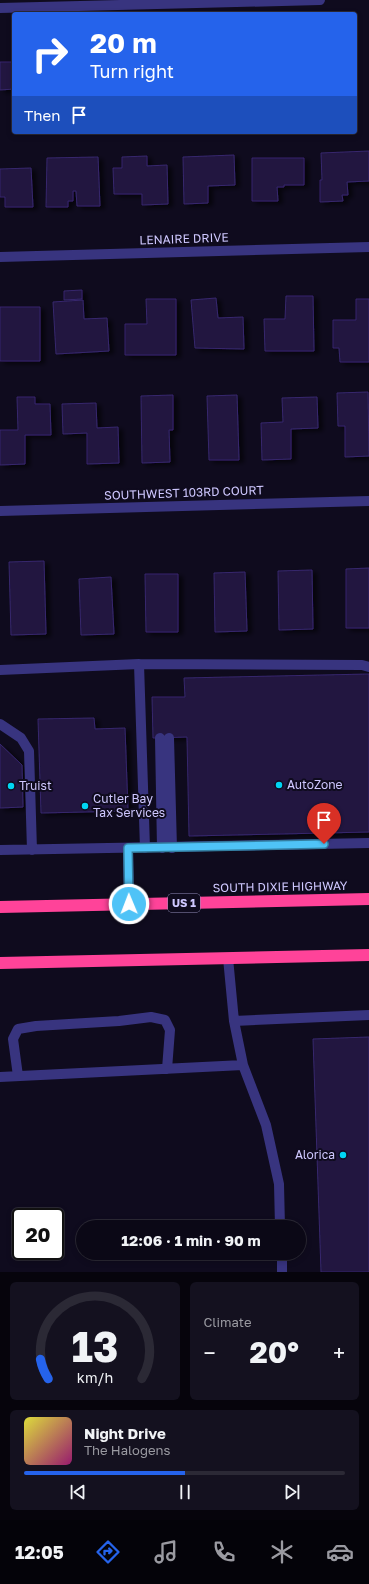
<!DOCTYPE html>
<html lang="en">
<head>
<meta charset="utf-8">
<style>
	:root { --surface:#0b0816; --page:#14111f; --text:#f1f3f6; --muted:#9a9aa1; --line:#2b2935; --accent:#2563eb }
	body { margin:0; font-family:"Golos Text",sans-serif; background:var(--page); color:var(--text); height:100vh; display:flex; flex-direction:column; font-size:15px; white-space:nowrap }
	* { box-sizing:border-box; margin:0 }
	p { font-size:13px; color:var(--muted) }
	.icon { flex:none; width:22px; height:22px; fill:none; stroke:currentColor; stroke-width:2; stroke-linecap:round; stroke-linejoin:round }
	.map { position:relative; height:1272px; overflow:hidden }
	.panel { display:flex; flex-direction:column; gap:10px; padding:10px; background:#06040c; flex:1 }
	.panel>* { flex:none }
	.guide { position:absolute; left:12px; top:12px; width:345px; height:122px; border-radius:4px; box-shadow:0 2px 6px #0003,0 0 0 1px var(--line); background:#2563eb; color:#fff; overflow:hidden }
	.speed { position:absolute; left:12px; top:1208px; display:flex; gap:8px; font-size:20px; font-weight:700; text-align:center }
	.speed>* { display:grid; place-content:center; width:52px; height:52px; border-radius:50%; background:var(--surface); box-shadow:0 2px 6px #0003,0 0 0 1px var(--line); line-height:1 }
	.speed .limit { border:2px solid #111; border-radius:6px; background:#fff; color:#111 }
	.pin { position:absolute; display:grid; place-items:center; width:34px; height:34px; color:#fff; margin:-41px -17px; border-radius:50% 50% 50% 0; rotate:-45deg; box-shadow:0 0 4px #0007 }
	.pin .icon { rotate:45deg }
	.me { position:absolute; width:44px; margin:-22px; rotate:359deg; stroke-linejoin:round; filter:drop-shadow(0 0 3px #0008) }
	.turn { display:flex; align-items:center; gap:14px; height:84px; padding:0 12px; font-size:18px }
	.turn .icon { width:52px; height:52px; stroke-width:2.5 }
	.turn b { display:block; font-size:28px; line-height:34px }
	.then { display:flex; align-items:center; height:38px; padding:0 12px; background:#0003; gap:8px; font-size:15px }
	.big { font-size:30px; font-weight:700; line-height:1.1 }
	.panel .widget { flex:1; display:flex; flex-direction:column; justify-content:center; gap:6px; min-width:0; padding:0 14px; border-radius:6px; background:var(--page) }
	.panel .dial { align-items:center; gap:0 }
	.dial svg { height:104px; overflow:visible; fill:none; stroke:var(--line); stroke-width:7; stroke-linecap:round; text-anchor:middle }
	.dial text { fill:var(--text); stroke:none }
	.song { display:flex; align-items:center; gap:12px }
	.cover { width:48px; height:48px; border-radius:6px; background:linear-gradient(135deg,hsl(60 70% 55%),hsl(320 70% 35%)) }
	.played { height:4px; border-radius:2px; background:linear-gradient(90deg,var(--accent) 50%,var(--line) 50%) }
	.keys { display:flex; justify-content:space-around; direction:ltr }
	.heat { display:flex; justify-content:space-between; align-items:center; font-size:22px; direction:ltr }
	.panel .tiles { flex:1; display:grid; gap:10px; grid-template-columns:1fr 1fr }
	.widget:last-child { grid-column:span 2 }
	.trip { position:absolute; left:76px; top:1220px; width:230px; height:40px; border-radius:20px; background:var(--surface); box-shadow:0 2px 6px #0003,0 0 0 1px var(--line); font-weight:700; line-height:40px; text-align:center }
	.tabs { display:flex; height:64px; justify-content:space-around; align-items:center; background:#040309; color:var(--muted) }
	.tabs .icon { width:28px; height:28px }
	.tabs .active { color:var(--accent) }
	.tabs b { font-size:18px; color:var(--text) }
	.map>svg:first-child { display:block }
</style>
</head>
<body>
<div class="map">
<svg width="369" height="1272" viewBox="0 0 369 1272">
	<defs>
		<filter id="shadow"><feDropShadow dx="4.5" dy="2.5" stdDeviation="2" flood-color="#0009"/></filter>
	</defs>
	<rect width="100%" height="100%" fill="#0f0b1e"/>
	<path fill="#201640" stroke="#37276d" filter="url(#shadow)" d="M0,62H14V89L0,90Z
		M369,151V181L347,182L348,195H342L343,201L320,202V180H322L321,153Z
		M234,155L235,185L208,186V203L184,204L183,157Z
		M147,156V166L167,165L168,204L142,205V194H114L113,168H122V157Z
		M98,157L100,206H77L76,191H73V201H68V207H46L47,158Z
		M252,158H304V185H284V187H277L278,201H252Z
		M31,168L33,207H5V197H0V169Z
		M82,290V299L64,300V291Z
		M286,296H313L314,351H265L264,319H285Z
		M216,298L218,318L243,317L244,349L195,348L191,300Z
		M146,299H176V355H125V324H147Z
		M356,299H369V362H340L339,348H333V320H356Z
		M83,300L84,319L107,318L109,351L56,354L53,302Z
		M0,307H40V361H0Z
		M368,392L369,456L345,457V426H338L337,393Z
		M173,395V430H169L170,462L142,463L141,396Z
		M237,395L239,460H209L207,396Z
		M17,397H35V404H50L51,435H25V464L0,465V430H18Z
		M317,397L318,428L291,429V459L262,460L261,423L283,422L282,398Z
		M96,403L97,428L118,427L119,463L87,464V433L63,434L62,404Z
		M44,561L46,634L11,635L9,562Z
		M369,568V628H346V569Z
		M312,570L313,629L279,630L278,571Z
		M245,572L247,631L215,632L214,573Z
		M145,574H178V632H146Z
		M111,577L114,634L81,635L79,579Z
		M369,674V832L189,836L187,737L153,738L152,697H185L184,678Z
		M94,718L95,729L125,728L128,811L41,813L38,719Z
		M0,744L22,765L23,807L0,808Z
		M369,1037V1272H321L313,1039Z"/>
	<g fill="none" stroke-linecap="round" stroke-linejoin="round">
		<path stroke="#38347f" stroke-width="10" d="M0,8L320,0
			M0,257L369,247
			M0,511L369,501
			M0,670L139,664
			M0,724L21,738L29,751L32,850
			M160,738L162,848
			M169,738L172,848
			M128,848L129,905
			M145,848L139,664L362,665L369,667
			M0,850L369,843
			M228,958L234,1021L369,1015
			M234,1021L243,1065L266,1125L279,1184L280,1227
			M18,1076L13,1039L18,1029L36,1026L119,1021L151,1017L165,1020L170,1030L167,1069
			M0,1077L243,1065
			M282,1253V1272"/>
		<path stroke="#ff4399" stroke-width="12" d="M0,907L369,899
			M0,963L369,955"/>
	</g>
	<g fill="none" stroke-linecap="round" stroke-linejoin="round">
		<g stroke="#337fa1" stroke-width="10">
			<path id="route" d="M129,904L128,848L324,844"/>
		</g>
		<use href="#route" stroke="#4fc3f7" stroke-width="7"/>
	</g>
	<g fill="#00d5f3" stroke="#0f0b1e" stroke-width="1.5">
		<circle cx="279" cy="785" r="4"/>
		<circle cx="11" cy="786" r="4"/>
		<circle cx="85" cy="806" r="4"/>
		<circle cx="343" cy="1155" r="4"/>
	</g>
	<g text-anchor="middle" stroke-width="4" stroke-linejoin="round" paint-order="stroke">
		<rect fill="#0f0b1e" stroke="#958fbc" stroke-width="1" x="168" y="894" width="32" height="18" rx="3"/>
		<g font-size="11" font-weight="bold" fill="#cfc8ff">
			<text x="184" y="907">US 1</text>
		</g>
		<g font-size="12" fill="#cfc8ff" stroke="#0f0b1e">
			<text transform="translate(184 239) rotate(-2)" y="4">LENAIRE DRIVE</text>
			<text transform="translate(184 493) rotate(-2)" y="4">SOUTHWEST 103RD COURT</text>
			<text transform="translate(280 887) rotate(-1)" y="4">SOUTH DIXIE HIGHWAY</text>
		</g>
		<g font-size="12" fill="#cfc8ff" stroke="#0f0b1e" text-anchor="start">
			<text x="287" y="789">AutoZone</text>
			<text x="19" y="790">Truist</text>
			<text x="93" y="803">Cutler Bay<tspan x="93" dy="14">Tax Services</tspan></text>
			<text x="335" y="1159" text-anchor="end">Alorica</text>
		</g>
	</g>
</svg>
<div class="speed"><div class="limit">20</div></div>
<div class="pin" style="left:324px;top:844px;background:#d93025"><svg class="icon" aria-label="arrive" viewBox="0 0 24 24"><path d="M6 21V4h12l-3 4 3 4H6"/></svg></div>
<svg class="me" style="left:129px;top:904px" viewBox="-20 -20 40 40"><circle r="17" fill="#4fc3f7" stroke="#fff" stroke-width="3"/><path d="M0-11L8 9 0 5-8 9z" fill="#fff"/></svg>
<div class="trip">12:06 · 1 min · 90 m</div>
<div class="guide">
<div class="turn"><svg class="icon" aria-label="right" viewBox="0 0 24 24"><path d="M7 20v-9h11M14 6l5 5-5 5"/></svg><div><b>20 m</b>Turn right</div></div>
<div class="then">Then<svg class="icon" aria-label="arrive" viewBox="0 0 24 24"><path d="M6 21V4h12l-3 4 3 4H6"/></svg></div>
</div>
</div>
<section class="panel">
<div class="tiles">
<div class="widget dial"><svg viewBox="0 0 100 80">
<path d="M14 69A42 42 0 1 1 86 69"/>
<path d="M14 69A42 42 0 0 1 8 54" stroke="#2563eb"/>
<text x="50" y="56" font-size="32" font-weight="700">13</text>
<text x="50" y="72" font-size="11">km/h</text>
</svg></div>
<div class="widget"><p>Climate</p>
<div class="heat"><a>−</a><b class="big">20°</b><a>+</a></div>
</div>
<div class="widget">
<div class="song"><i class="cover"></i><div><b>Night Drive</b><p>The Halogens</p></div></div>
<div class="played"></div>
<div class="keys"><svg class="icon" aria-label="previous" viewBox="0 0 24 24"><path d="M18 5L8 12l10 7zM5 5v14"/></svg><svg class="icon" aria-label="pause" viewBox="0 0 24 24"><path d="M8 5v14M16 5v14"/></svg><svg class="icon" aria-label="next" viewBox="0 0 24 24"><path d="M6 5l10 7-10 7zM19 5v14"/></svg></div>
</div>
</div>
</section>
<nav class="tabs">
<b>12:05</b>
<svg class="icon active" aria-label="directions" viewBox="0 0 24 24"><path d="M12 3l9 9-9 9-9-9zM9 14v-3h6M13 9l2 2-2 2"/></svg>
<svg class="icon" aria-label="music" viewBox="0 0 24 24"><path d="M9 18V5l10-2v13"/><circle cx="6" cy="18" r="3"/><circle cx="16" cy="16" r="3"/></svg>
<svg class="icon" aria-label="phone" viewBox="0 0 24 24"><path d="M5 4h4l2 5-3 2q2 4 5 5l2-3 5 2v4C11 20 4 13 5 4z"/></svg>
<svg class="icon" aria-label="climate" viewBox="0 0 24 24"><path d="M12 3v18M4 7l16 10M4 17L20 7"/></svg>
<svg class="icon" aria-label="car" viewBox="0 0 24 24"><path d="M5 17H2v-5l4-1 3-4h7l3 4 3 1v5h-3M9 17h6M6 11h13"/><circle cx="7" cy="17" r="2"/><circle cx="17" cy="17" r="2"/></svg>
</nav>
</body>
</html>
